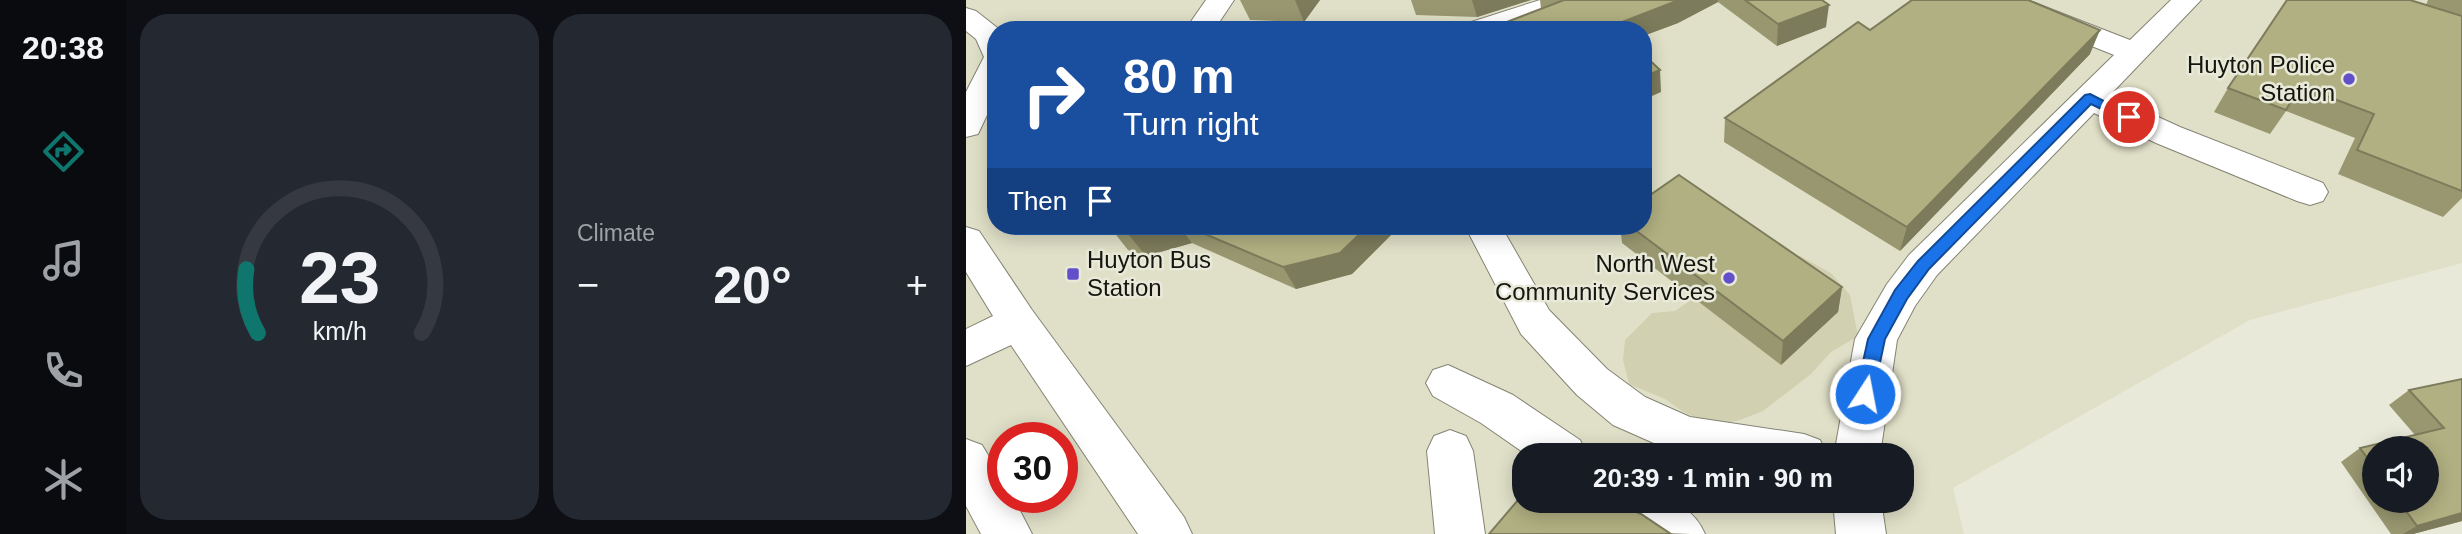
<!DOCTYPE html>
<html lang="en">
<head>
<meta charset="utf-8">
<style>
	:root { --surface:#171b24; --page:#242831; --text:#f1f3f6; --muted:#9ea1a6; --line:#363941; --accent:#0f766e }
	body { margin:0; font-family:Helvetica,sans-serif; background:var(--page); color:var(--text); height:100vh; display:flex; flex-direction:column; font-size:26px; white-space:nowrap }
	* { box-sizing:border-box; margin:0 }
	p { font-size:23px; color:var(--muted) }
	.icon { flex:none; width:38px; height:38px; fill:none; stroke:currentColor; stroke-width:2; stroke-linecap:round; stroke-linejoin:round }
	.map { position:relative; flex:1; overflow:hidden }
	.side { display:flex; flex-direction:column; gap:14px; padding:14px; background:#0d0f14; width:840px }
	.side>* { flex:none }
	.banner { position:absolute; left:21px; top:21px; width:665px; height:214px; border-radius:28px; box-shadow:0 4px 18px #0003; background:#1a4fa0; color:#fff; overflow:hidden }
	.tools { position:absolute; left:1396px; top:436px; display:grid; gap:14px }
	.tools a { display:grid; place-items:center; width:77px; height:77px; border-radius:50%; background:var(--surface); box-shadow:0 4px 18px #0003; font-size:35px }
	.speed { position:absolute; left:21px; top:422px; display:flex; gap:14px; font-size:35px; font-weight:700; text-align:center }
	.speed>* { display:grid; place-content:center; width:91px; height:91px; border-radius:50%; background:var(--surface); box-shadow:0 4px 18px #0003; line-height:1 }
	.speed .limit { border:10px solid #d22; background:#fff; color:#111 }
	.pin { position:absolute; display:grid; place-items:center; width:60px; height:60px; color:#fff; margin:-30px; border:4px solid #fff; border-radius:50%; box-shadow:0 2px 7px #0007 }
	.me { position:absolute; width:77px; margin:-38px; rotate:11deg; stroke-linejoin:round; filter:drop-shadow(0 0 5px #0008) }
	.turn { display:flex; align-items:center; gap:24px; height:147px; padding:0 21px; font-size:32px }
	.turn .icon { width:91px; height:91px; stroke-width:2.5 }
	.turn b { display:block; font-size:49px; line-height:60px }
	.then { display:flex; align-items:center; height:66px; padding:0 21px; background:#0003; gap:14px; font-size:26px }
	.big { font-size:52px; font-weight:700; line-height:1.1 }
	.side .tile { flex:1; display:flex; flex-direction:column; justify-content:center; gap:10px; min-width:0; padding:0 24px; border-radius:28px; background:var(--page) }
	.side .dial { align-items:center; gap:0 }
	.dial svg { height:182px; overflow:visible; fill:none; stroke:var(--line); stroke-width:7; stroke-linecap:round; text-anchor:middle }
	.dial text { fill:var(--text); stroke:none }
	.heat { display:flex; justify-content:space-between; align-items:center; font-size:38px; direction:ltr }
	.side .tiles { flex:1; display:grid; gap:14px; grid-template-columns:repeat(2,1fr) }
	.trip { position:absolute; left:546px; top:443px; width:402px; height:70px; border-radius:28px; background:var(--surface); box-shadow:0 4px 18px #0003; font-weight:700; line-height:70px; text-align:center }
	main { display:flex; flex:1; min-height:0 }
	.menu { display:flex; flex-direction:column; width:126px; justify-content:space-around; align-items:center; background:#090b0e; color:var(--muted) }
	.menu .icon { width:49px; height:49px }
	.menu .current { color:var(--accent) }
	.menu b { font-size:32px; color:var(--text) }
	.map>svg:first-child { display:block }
</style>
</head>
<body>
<main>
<nav class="menu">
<b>20:38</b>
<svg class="icon current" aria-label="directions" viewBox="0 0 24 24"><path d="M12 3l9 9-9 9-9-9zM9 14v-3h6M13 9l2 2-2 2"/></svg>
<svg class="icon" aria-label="music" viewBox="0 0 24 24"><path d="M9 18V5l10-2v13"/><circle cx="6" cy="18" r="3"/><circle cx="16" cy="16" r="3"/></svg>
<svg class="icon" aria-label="phone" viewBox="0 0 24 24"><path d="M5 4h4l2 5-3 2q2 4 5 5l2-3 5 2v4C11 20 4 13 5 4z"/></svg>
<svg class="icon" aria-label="climate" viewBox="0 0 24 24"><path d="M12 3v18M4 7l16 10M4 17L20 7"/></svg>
</nav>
<section class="side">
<div class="tiles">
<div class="tile dial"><svg viewBox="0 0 100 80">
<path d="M14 69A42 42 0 1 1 86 69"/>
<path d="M14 69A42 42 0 0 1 9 41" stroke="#0f766e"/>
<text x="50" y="56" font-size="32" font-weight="700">23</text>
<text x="50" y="72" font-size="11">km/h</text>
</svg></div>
<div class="tile"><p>Climate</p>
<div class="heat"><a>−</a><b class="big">20°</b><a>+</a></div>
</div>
</div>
</section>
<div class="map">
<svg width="1496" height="534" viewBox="0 0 1496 534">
	<rect width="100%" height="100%" fill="#e9e9d9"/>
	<path fill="#e0e0c8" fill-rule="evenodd" d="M0,0H1496V263L1284,320L987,488L998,534H0ZM30,30H677V226H30ZM37,438H96V497H37ZM558,455H936V500H558Z"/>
	<path fill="#d1d0b0" d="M834,256L865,273L884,295L892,336L865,352L845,374L797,411L774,420L746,426L716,411L699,399L663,384L657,360L659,340L686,313L709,311L728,298L815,365L872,312L796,258Z"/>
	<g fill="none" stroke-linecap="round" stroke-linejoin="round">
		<g stroke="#848475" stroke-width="2">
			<path id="minor" d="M240,0H268L248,30H219Z
				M574,0H617L613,6L539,30H495L499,24Z
				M1022,0H1061L1164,40L1205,0H1235L1144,95L1214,127L1357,183L1362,192L1357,201L1344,205L1331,201L1190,143L1128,113L971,275L949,306L931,340L914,455H868L889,339L921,284L943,255L1148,55L1026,6Z
				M0,8L10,11L34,30H30V96L12,134L0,137V92L18,57L10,39L0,31Z
				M499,226H535L583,310L641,369L679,397L724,417L838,434L854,440L861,455H715L647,425L611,395L555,334Z
				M0,227L13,231L66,310L218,517L226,534H172L45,345L0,366V329L27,316L0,272Z
				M482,365L547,395L614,440L621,455H561L515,423L467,396L460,383L467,370Z
				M484,430L500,436L507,451L519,534H469L461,451L468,436Z
				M0,439L16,445L37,480V497H47L66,534H15L0,506Z
				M641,500C681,500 720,491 739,534C699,534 660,534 641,500Z
				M867,500H915L920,534H870Z"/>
		</g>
		<use href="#minor" fill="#fff" fill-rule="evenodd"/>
	</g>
	<path fill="#989770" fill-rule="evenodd" d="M274,0H354L338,22L284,20Z
		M445,0H565L511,17L450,15Z
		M574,0H856L860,27L811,46L752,2L712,23L677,36V30L575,9Z
		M1462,0H1496V198L1477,217L1372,174L1389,138L1320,111L1304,134L1248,112L1262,88L1460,5Z
		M904,30L1124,54L934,251L758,142L759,118Z
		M143,226H434L386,274L330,289L226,243L180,256L162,250Z
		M654,226H677L876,287L872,312L815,365L656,243Z
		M1496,379V521L1447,534H1425L1375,462L1394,448L1449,435L1423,405L1443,390ZM1409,448L1461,500H1409Z"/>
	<path fill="#7c7b5b" d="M329,0H354L338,22Z
		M506,0H565L511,17Z
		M713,0H752V2L712,23L677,36V30H649L648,25Z
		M863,5L860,27L811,46L812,24Z
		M1134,30L1124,54L934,251L941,227Z
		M694,70L695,92L677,100V77Z
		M194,226H213L226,243L180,256L162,234Z
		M402,226H434L386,274L330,289L317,267Z
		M876,287L872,312L815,365L817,341Z
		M1496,513V521L1447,534H1437L1451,526Z"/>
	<path fill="#b1b082" stroke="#7c7b5b" stroke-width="2" d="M598,0H713L648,25L654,30H520Z
		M779,0H856L863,5L812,24Z
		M946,0H1062L1134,30L941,227L759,118L892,22L904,30Z
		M1321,0H1444L1496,16V191L1391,150L1408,114L1334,86L1320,110L1262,88Z
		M677,54L694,70L677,77Z
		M713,175L876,287L817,341L664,226H677V200Z
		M143,226H194L162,234L144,228Z
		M220,226H402L374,253L317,267Z
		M1496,379V513L1451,526L1432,500H1461V448H1409V468L1394,448L1478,428L1443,390Z
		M558,493V500H649L654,505L675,514L705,534H523Z"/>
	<path fill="#1a73e8" stroke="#114b97" stroke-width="2" d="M1124,94L1169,117L1167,120H1158L1125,104L963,269L941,299L919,339L906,400L899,402L893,400L890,394L902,339L929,290L952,261L1119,95Z"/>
	<g fill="#6150c9" stroke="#e9e9d9" stroke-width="2.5">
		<circle cx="1383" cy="79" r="7"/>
		<rect x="100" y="267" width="14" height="14" rx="3.5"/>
		<circle cx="763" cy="278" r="7"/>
	</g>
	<g text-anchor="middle" stroke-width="5" stroke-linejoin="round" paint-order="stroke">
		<g font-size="24" fill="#161610" stroke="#e9e9d9" text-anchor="end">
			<text x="1369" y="73">Huyton Police<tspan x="1369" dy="28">Station</tspan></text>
			<text x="121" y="268" text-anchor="start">Huyton Bus<tspan x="121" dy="28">Station</tspan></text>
			<text x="749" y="272">North West<tspan x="749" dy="28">Community Services</tspan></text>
		</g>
	</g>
</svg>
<div class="tools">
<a><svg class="icon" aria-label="sound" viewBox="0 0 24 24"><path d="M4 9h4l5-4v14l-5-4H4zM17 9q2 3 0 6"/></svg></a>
</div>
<div class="speed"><div class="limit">30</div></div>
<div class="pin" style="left:1163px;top:117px;background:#d93025"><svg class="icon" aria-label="arrive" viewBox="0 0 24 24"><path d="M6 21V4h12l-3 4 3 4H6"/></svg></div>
<svg class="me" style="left:899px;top:394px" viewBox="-20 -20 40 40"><circle r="17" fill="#1a73e8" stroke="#fff" stroke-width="3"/><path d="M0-11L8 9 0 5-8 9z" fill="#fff"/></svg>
<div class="trip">20:39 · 1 min · 90 m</div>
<div class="banner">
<div class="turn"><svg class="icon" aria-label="right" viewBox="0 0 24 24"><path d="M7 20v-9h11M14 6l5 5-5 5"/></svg><div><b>80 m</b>Turn right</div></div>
<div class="then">Then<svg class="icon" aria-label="arrive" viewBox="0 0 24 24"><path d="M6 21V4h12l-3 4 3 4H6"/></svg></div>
</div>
</div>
</main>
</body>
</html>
